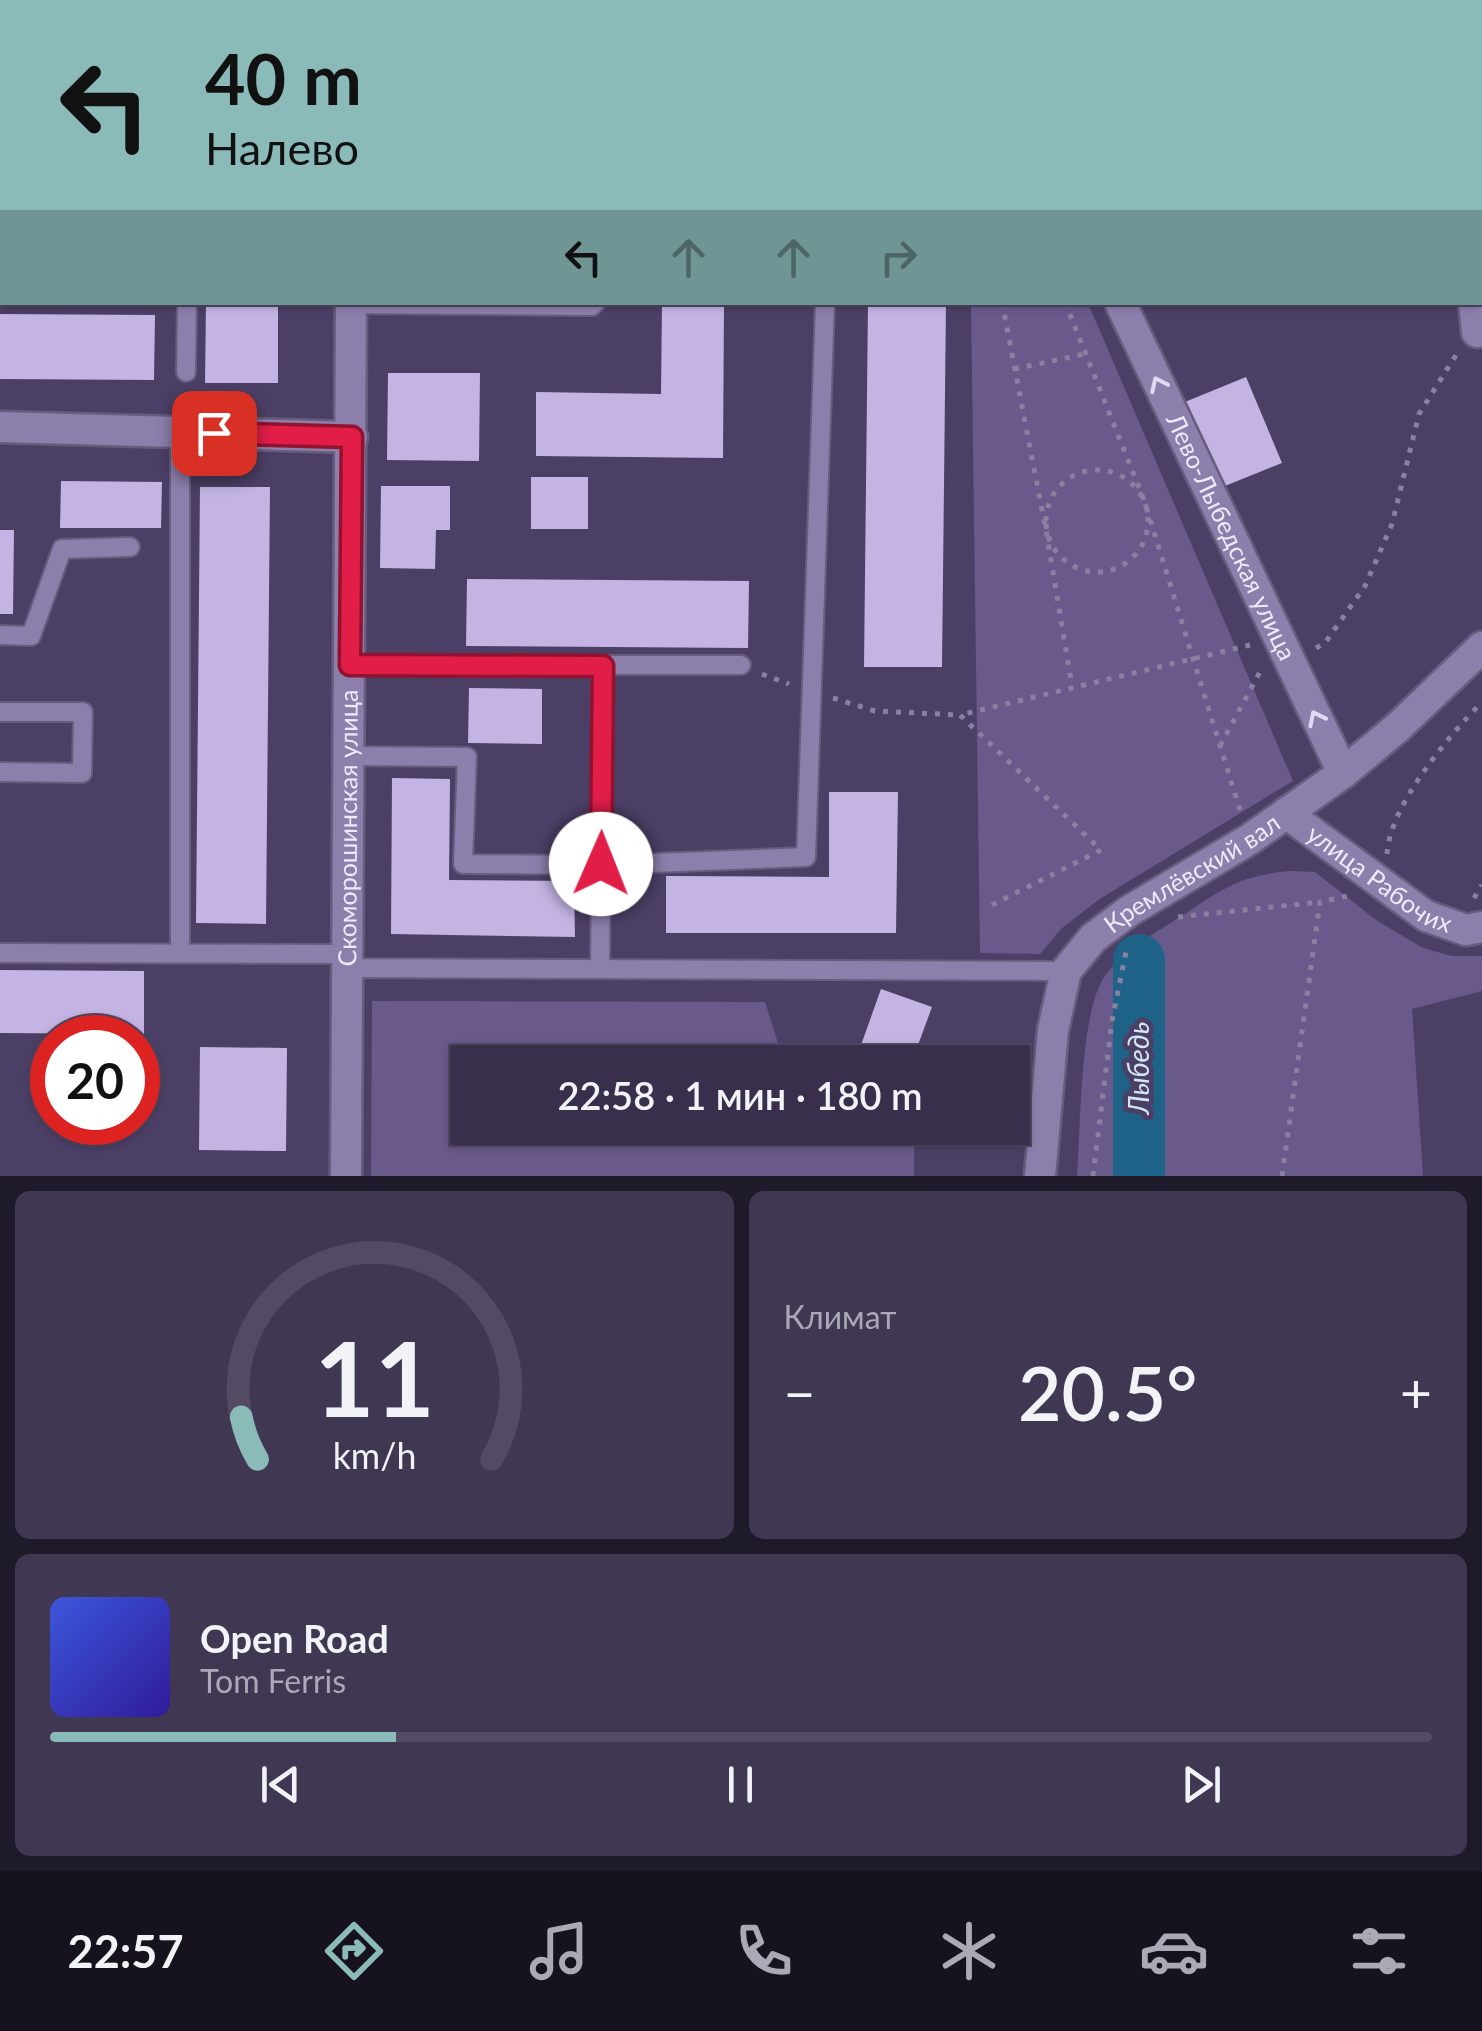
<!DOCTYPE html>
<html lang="ru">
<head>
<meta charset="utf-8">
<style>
	:root { --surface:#392f4c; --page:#403753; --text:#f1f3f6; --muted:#aba9b5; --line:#534a64; --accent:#8bbbb9 }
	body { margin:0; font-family:Lato,sans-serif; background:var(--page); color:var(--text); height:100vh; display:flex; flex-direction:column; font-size:38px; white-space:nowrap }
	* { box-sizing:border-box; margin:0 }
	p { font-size:32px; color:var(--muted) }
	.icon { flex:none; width:55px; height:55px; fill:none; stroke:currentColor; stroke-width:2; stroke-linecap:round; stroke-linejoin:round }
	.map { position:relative; height:1176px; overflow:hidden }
	.drawer { display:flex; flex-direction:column; gap:15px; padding:15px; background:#1f1a2a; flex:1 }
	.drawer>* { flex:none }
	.top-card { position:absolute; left:0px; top:0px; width:1482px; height:305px; box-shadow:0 2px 8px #0004,0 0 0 2px var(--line); background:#8bbbb9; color:#111; overflow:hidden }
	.speed { position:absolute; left:30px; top:1015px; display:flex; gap:20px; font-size:50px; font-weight:700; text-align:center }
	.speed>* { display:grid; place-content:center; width:130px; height:130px; border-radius:50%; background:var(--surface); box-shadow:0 2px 8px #0004,0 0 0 2px var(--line); line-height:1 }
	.speed .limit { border:15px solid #d22; background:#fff; color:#111 }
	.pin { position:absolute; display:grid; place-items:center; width:85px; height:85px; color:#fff; margin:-42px; border-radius:20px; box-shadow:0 5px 15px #0006 }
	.me { position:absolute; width:110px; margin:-55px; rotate:1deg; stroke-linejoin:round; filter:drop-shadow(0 0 8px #0008) }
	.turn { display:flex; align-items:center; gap:35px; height:210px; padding:0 40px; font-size:45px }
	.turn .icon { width:130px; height:130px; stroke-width:2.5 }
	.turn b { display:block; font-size:70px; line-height:85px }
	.lanes { display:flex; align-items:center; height:95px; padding:0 40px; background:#0003; justify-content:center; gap:50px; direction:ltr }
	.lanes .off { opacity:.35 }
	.big { font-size:75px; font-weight:600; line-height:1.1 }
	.drawer .card { flex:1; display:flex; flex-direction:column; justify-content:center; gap:15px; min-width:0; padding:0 35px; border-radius:15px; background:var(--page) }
	.drawer .dial { align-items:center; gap:0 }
	.dial svg { height:260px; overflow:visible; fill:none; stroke:var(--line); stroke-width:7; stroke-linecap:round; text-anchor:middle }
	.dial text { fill:var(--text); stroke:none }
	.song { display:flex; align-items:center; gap:30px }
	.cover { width:120px; height:120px; border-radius:15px; background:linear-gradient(135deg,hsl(230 70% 55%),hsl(250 70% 35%)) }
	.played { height:10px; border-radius:5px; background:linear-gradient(90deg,var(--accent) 25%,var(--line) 25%) }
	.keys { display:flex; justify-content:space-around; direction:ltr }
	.heat { display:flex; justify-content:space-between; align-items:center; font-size:55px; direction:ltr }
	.drawer .tiles { flex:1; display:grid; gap:15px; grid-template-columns:1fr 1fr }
	.card:last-child { grid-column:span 2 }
	.trip { position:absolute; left:450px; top:1045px; width:580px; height:100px; border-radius:0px; background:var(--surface); box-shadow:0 2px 8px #0004,0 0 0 2px var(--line); font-weight:600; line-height:100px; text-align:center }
	.dock { display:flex; height:160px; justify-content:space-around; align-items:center; background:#17131e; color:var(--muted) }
	.dock .icon { width:70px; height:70px }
	.dock .selected { color:var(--accent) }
	.dock b { font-size:45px; color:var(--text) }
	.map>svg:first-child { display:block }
</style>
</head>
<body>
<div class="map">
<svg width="1482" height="1176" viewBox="0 0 1482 1176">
	<rect width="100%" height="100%" fill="#4c3f66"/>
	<path fill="#6a598b" d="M971,303H1088L1293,781L1098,900L1061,929L1040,954L980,953Z
		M1291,871L1315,872L1376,920L1423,948L1452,956H1482V991L1412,1009L1423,1176H1077C1081,1129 1079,1007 1107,973C1126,949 1154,934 1180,917C1221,890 1239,875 1291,871Z
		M372,1001L765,1002L784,1062H468V1128H837L914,1142V1176H371Z"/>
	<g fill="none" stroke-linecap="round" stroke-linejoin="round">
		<path stroke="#1f6288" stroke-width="52" d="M1139,960V1176"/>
	</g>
	<path fill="#c3b4e3" d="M206,302H278V383H205Z
		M662,302H724L723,458L536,456V392L661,394Z
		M868,302H946L942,667H864Z
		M0,314L155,315L154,380L0,379Z
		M388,373H480L479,461L387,460Z
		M1246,377L1282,463L1215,490L1180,404Z
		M531,477H588V529H531Z
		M61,481L162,482L161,528H60Z
		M381,486H450V530H436L435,569L380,568Z
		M200,487H270L266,924L196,923Z
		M0,530H14L13,614H0Z
		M467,579L749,581L748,648L466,646Z
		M469,688L542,689V744L468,743Z
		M392,778L450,779L449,880L574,881L575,937L391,934Z
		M829,792H898L896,933H666V876L829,877Z
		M0,970L144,971V1034L0,1033Z
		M881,989L932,1007L918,1045L955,1058L953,1062H855Z
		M200,1047L287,1048L286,1151L199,1150Z"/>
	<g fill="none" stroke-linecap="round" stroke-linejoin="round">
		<g stroke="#675c7c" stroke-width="22">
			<path id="lane" d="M869,0L871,2
				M926,0L927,2
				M351,304L592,306L596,302
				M186,372L187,302
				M0,635L31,636L62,549L130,547
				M350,665H741
				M603,665L601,865L806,857L825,302
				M0,712H83L82,773L0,772
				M349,756L467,757L463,864L601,865L600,969
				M0,953L349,954
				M180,954V432
				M349,968L1066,971"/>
		</g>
		<g stroke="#675c7c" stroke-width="35">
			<g id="street">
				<path d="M348,0V2"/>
				<path d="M978,0L980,2"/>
				<path d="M1446,0V2"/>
				<path id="s1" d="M1120,302L1343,773"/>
				<path d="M1474,302L1477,332L1482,331"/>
				<path d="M0,427L352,437"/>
				<path id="s2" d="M1286,813L1426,916L1466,930L1482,927"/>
				<path id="s3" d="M346,1176L351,302"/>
			</g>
		</g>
		<g stroke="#675c7c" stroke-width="35">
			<g id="secondary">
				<path id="s4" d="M1040,1176L1053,1030L1066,971L1093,938L1129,911L1250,839L1343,773L1397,728L1482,647"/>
			</g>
		</g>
		<path stroke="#8a80a0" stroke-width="5" stroke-dasharray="5 8" stroke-linecap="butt" d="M1002,302L1047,536L1072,686
			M1065,302L1144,500L1240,810
			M1014,369L1085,354
			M1046 521a51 51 0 1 1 102 0a51 51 0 1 1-102 0Z
			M1316,648L1325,643L1365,586L1392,524L1419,414L1458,352
			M762,674L789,684
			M833,698L875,711L960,715
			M1220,746L1262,668
			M1387,854C1390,805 1448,737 1482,702
			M1474,898L1482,885
			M992,905L1101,850L960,715L1250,645
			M1178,917L1320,902
			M1093,1176L1112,1021L1126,952
			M1282,1176L1320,902L1348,896"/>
		<use href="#lane" stroke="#8d7fac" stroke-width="18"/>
		<use href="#street" stroke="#8d7fac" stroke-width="30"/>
		<use href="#secondary" stroke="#8d7fac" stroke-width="30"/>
	</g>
	<defs><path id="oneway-chevron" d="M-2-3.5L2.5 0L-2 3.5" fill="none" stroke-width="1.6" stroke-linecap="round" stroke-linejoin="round" transform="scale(2.5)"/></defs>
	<g stroke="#e0d9f1">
		<use href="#oneway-chevron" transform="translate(1158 384) rotate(-115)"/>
		<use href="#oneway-chevron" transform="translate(1316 718) rotate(-116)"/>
	</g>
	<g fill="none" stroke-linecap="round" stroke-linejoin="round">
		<g stroke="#92132f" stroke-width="25">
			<path id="route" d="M214,433L352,437L350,665L603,666L601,864"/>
		</g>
		<use href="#route" stroke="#e11d48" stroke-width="18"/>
	</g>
	<g text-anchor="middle" stroke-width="10" stroke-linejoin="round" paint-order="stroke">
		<g font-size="25" fill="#efe9fd" stroke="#4c3f66">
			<text dy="9" stroke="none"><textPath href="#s1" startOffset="260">Лево-Лыбедская улица</textPath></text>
			<text dy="9" stroke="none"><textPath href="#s3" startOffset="348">Скоморошинская улица</textPath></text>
			<text dy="9" stroke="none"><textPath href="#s4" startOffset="368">Кремлёвский вал</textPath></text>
			<text dy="9" stroke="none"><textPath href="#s2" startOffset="115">улица Рабочих</textPath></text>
		</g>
		<g font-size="28" font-style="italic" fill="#d2e6f4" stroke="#4c3f66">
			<text transform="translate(1139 1068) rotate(-90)" y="10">Лыбедь</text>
		</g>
	</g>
</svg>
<div class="speed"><div class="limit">20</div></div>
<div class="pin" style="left:214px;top:433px;background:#d93025"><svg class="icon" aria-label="arrive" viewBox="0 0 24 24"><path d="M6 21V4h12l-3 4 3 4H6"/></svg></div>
<svg class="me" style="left:601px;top:864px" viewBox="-20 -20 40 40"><circle r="19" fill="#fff"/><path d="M0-13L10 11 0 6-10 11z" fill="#e11d48"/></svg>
<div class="trip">22:58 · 1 мин · 180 m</div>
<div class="top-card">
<div class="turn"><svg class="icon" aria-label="left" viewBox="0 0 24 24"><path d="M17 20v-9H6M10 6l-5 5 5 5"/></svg><div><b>40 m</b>Налево</div></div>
<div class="lanes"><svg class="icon" aria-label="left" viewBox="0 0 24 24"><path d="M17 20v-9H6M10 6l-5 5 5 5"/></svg><svg class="icon off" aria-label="ahead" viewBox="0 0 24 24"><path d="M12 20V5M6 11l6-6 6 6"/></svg><svg class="icon off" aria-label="ahead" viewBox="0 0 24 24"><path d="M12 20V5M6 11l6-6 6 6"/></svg><svg class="icon off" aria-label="right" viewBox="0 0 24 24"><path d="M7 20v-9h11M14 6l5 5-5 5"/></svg></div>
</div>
</div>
<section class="drawer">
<div class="tiles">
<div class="card dial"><svg viewBox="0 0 100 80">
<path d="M14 69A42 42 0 1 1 86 69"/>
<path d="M14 69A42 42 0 0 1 9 56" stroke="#8bbbb9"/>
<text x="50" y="56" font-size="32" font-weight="700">11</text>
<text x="50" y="72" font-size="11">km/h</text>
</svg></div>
<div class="card"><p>Климат</p>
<div class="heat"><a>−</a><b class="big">20.5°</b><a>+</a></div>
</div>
<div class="card">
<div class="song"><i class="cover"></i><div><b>Open Road</b><p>Tom Ferris</p></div></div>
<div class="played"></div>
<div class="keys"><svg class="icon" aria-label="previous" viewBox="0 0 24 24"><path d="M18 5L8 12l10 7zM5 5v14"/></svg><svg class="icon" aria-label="pause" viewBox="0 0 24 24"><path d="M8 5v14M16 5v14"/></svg><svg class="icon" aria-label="next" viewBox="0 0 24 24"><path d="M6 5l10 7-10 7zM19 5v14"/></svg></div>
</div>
</div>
</section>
<nav class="dock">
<b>22:57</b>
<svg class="icon selected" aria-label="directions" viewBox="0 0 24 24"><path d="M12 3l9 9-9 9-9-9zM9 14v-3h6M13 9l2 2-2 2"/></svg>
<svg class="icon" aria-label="music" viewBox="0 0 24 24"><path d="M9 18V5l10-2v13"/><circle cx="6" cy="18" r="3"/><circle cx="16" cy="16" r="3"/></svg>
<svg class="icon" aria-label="phone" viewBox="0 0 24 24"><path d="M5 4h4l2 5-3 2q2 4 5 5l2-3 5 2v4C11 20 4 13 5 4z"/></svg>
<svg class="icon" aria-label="climate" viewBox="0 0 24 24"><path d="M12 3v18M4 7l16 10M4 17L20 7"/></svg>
<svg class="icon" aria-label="car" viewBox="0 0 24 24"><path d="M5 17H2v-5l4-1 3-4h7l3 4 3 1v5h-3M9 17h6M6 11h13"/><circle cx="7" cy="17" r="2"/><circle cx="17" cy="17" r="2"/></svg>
<svg class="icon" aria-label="filters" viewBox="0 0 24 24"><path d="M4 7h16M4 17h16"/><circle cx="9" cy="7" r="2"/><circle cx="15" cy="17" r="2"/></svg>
</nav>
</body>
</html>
